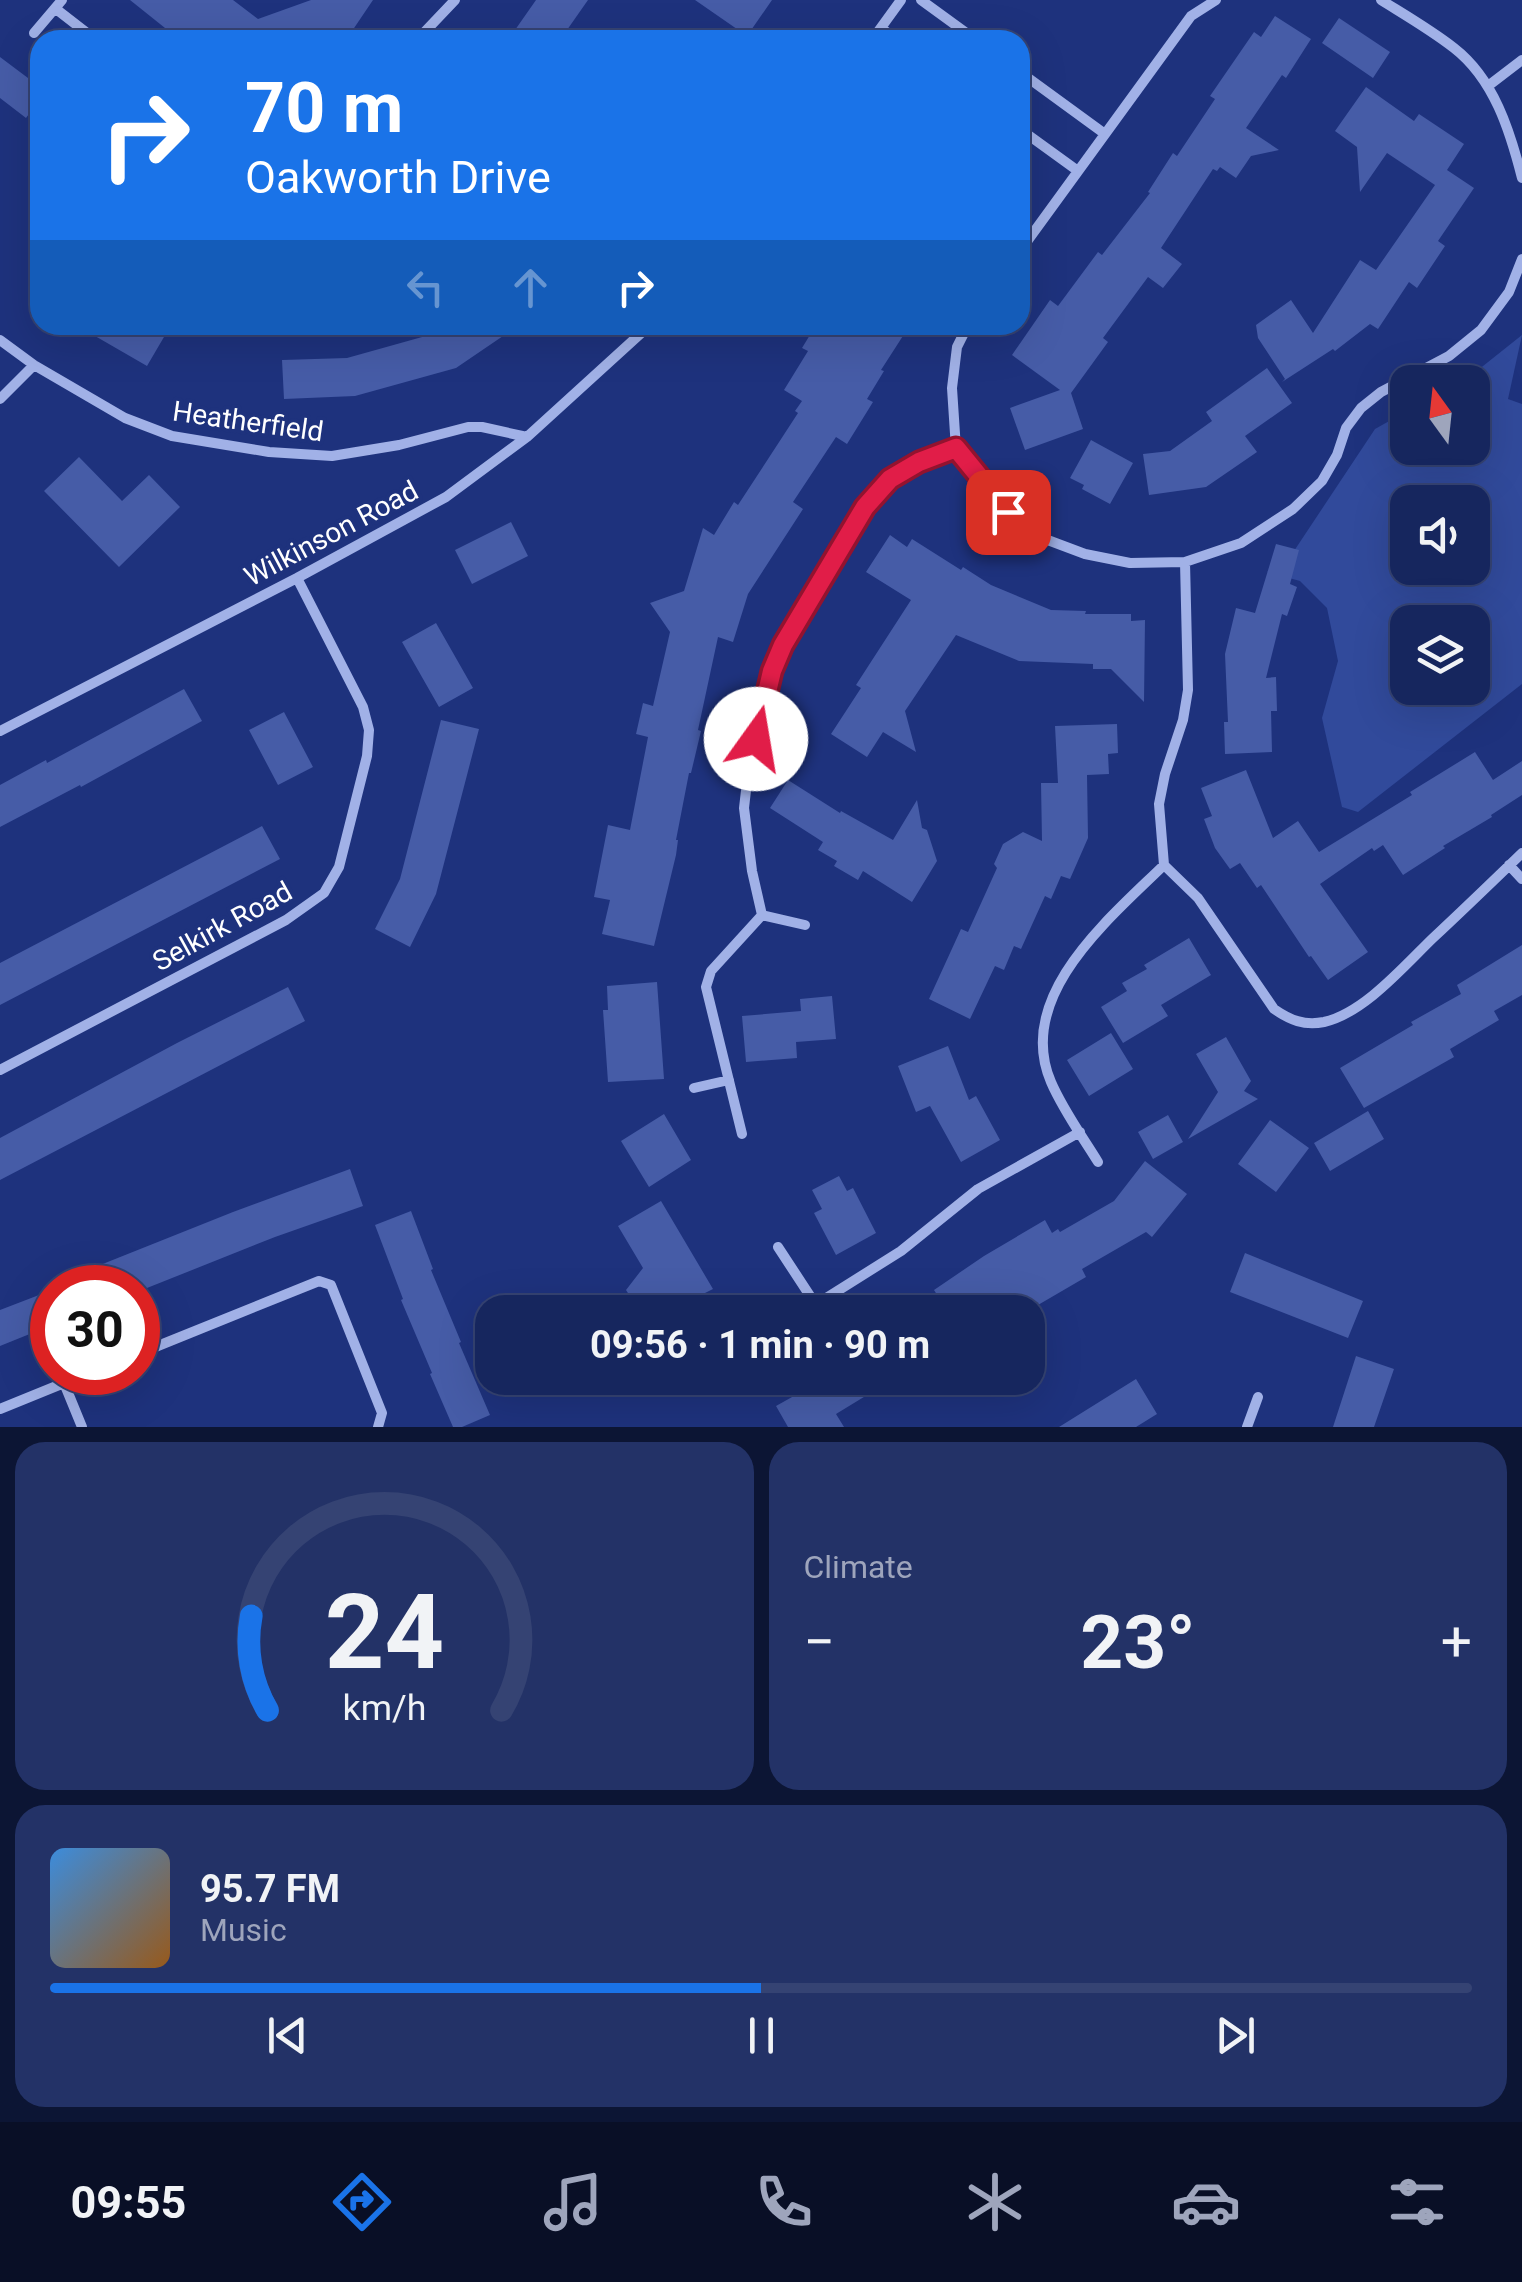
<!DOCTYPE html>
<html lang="en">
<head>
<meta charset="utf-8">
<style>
	:root { --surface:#16265e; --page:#233267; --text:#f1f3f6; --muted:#9ea5bc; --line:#354373; --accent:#1a73e8 }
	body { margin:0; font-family:Roboto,sans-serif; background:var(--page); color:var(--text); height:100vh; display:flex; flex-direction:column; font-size:38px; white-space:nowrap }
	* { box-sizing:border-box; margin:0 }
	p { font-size:32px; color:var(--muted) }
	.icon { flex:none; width:55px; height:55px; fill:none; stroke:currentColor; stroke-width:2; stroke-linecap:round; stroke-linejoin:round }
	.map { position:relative; height:1427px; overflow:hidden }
	.drawer { display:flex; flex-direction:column; gap:15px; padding:15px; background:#0c1534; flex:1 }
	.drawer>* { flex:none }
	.guide { position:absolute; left:30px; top:30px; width:1000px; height:305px; border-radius:30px; box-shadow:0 10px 40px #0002,0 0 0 2px var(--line); background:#1a73e8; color:#fff; overflow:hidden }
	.needle { width:65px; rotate:345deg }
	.fabs { position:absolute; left:1390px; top:365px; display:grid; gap:20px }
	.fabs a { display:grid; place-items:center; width:100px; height:100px; border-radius:20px; background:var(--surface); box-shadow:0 10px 40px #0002,0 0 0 2px var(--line); font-size:50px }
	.speed { position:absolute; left:30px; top:1265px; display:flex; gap:20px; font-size:50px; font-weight:700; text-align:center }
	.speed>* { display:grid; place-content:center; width:130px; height:130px; border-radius:50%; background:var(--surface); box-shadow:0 10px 40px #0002,0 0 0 2px var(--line); line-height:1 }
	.speed .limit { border:15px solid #d22; background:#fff; color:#111 }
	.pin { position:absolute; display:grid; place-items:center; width:85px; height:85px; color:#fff; margin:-42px; border-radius:20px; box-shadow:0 5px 15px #0006 }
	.me { position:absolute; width:110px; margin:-55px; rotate:13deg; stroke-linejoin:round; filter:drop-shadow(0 0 8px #0008) }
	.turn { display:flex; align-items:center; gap:35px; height:210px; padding:0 50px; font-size:45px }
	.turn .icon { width:130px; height:130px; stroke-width:2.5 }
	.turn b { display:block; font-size:70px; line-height:85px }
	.lanes { display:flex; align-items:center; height:95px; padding:0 50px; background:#0003; justify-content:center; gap:50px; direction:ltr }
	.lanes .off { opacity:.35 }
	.big { font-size:75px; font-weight:700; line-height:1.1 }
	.drawer .card { flex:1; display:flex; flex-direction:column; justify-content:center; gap:15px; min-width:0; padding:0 35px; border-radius:30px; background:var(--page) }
	.drawer .dial { align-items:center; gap:0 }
	.dial svg { height:260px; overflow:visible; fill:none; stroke:var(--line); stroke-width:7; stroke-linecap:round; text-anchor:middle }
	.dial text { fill:var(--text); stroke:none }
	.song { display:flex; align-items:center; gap:30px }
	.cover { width:120px; height:120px; border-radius:15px; background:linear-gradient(135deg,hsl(210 70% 55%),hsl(30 70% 35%)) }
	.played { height:10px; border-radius:5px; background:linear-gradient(90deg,var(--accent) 50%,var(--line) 50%) }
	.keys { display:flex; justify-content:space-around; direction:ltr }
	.heat { display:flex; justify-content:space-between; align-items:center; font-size:55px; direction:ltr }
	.drawer .tiles { flex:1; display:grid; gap:15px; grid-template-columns:1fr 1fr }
	.card:last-child { grid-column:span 2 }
	.trip { position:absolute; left:475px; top:1295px; width:570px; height:100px; border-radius:30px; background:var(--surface); box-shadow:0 10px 40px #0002,0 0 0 2px var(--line); font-weight:700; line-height:100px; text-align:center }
	.dock { display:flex; height:160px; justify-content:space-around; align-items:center; background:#090f26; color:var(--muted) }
	.dock .icon { width:70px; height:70px }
	.dock .active { color:var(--accent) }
	.dock b { font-size:45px; color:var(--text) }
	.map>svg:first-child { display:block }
</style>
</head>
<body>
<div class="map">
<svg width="1522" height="1427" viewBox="0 0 1522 1427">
	<rect width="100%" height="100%" fill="#1e327d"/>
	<path fill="#314a9b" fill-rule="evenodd" d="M1522,335L1508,399L1522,404V684L1358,812L1342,807L1322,718L1338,661L1327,608L1300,581L1267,572L1292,554L1375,429L1407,411L1408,448H1472V382H1458L1473,374ZM1408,502H1472V568H1408ZM1408,622H1472V688H1408Z"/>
	<path fill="#465ca7" d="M130,0H233L258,19L311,0H373L346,40H180Z
		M536,0H588L560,40H508Z
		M695,0H772L747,36Z
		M1275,16L1311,39L1286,78L1282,75L1246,128L1279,150L1251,156L1236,178L1220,167L1217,171L1213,169L1161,248L1182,264L1163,288L1148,277L1103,338L1108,342L1071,393L1083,429L1025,450L1010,408L1060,390L1012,355L1050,300L1058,306L1098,252L1102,255L1150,193L1148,192L1173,153L1177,156L1215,99L1210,96L1254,32L1261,37Z
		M1339,18L1390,52L1373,78L1322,43Z
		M0,57L40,87V99L26,118L0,98Z
		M1366,87L1414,121L1419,114L1464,144L1447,170L1474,188L1438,241L1445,246L1417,288L1409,282L1378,329L1370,324L1335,351L1333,349L1282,382L1285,379L1258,338L1256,325L1291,300L1313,333L1360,260L1376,270L1435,185L1387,153L1360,192L1357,147L1335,131Z
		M76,325H171L147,366Z
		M465,325H519L456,368L355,396L284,399L282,360L347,358Z
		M816,325H910L881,370L884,371L867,399L873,402L847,444L836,437L793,502L803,509L748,594L733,642L718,637L698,730L701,731L691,773H689L676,840H678L676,855L654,946L602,934L610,900L594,897L608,825L630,830L648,737L636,734L643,703L653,706L670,632L650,603L684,591L703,528L714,535L734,502L738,505L798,413L795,411L802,401L784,390L808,351L802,348Z
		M1267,368L1292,403L1245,436L1257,452L1206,487L1149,495L1143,454L1170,451L1212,421L1206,412Z
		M1091,440L1133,463L1110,504L1082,489L1084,485L1070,478Z
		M79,457L122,501L149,475L180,507L119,567L44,491Z
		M511,522L528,556L472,584L455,550Z
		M890,535L907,547L912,539L961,570L963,567L991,585L1051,610L1086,611L1085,614H1131V621L1145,620L1144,702L1111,669H1093V664L1019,661L956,635L905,711L916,752L883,732L867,757L831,734L861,688L856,685L911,600L866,572Z
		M1276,544L1299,550L1290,584L1297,587L1287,616L1282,614L1266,678L1276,677L1277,711H1271L1272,752L1225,754L1224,722H1228L1225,654L1236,608L1255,613Z
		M436,623L473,688L439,707L402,642Z
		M184,689L202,721L81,787L80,785L0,827V785L46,760L47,763Z
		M284,712L313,767L278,785L249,730Z
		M441,720L479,729L436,894L410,947L375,929L400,879Z
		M1117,724L1118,753L1108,754L1109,774L1087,775L1088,838L1070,879L1061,876L1051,899L1045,896L1021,949L1014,946L1004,970L995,966L970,1019L929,999L961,929L968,932L997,868L994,864L1003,844L1023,832L1042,841L1041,783H1058L1055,726Z
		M1475,752L1493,780L1522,761V795L1491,815L1492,817L1443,846L1445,848L1403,875L1383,845L1374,851L1372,848L1320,884L1368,952L1328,980L1311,956L1309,957L1261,885L1257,888L1240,863L1230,869L1215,848L1204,819L1212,816L1201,788L1246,770L1273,838L1298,821L1319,852L1412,795L1410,792Z
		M788,780L840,813L841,811L893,840L917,800L922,828L927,830L937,861L912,902L863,871L858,880L834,866L837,861L818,850L823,842L770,808Z
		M262,826L280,859L0,1005V963Z
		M1189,938L1211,975L1161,1005L1168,1016L1123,1043L1101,1007L1127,991L1122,983L1147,969L1144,965Z
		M1522,945V995L1494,1011L1499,1020L1450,1049L1454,1057L1364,1108L1340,1068L1413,1025L1411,1022L1461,994L1457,985Z
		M657,982L664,1079L608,1082L603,1010H608L607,986Z
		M288,987L305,1021L0,1180V1138L177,1043Z
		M832,996L836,1039L796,1042L797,1058L746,1062L742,1016L801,1011L800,999Z
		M1111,1033L1133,1069L1089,1096L1067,1060Z
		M1226,1037L1251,1081L1244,1091L1258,1099L1188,1139L1218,1092L1196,1054Z
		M948,1046L969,1100L976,1096L1000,1140L961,1162L930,1106L916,1112L898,1066Z
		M1368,1111L1384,1139L1330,1171L1314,1143Z
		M664,1114L691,1160L649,1187L621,1141Z
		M1168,1115L1183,1142L1153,1159L1138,1132Z
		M1270,1120L1309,1148L1276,1192L1238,1164Z
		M1145,1161L1187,1194L1152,1237L1146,1232L1082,1269L1086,1277L1026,1312H948L934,1290L984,1256L1045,1220L1052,1233L1058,1229L1060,1232L1114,1201Z
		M350,1169L363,1206L275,1237L147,1288H50V1285L233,1212Z
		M839,1176L847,1191L853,1188L876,1233L836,1255L814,1213L822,1209L812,1190Z
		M661,1201L713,1289L695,1298L703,1312H640L626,1290L643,1268L618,1226Z
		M411,1211L433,1269L431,1270L461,1342L459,1343L490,1415L462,1427H453L430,1374L432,1373L401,1300L403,1299L375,1225Z
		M1245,1253L1363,1301L1348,1338L1230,1292Z
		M52,1290V1325L0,1346V1310Z
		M1356,1356L1394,1369L1374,1427H1333Z
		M826,1378H895L836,1414L844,1427H788L776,1406Z
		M1136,1379L1157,1414L1136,1427H1059Z"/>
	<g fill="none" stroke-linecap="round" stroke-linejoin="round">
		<path stroke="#a1b1e7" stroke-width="10" d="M921,0L976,40
			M1381,0C1405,15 1431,30 1454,48C1494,79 1510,131 1522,178
			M56,9L96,40
			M881,28L898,40
			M34,33L62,0
			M417,40L455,0
			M872,40L901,0
			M1020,72L1105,134
			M1488,86L1522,60
			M1020,129L1078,171
			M1020,251L1191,16L1216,0
			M968,325L957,347L952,388L956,449L1008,512L1045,539L1085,554L1130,563L1185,562L1241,543L1293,509L1322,481L1337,455L1346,428L1361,408L1381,392L1449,356L1481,330L1509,292L1522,259
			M0,340L34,365L125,418L172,436L269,452L332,456L399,445L468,427H482L527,437
			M0,399L34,365
			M1185,562L1188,690L1183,720L1165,774L1159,804L1164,865L1198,898L1274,1009C1290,1020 1304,1026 1324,1022C1364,1013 1404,966 1433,938C1463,910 1492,882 1522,853
			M0,731L297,578L446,497L527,437L650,325
			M1509,865L1522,879
			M762,915L805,925
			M0,1070L286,920L324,893L339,867L367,756L369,730L363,707L297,578
			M694,1088L729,1080
			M742,1134L706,987L711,971L762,915L752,871L744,808L748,773L773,671L783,645L865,507L890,479L919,463L956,449
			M1098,1162C1082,1136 1063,1110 1051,1082C1014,996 1110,918 1164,865
			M778,1247L816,1305
			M804,1312L901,1251L978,1189L1080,1132
			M138,1354L319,1281L331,1285L382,1413L378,1427
			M64,1383L82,1427
			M0,1409L91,1372
			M1247,1427L1258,1397"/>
	</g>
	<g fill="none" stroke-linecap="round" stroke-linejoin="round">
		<g stroke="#92132f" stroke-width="25">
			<path id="route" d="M756,739L772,671L783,645L865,507L890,479L919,462L956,448L1008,512"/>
		</g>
		<use href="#route" stroke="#e11d48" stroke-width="18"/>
	</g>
	<g text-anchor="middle" stroke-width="8" stroke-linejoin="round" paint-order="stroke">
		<g font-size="28" fill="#fff" stroke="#1e327d">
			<text transform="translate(248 421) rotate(8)" y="10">Heatherfield</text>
			<text transform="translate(331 533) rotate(-28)" y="10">Wilkinson Road</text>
			<text transform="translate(222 926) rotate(-29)" y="10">Selkirk Road</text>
		</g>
	</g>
</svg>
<div class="fabs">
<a><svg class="needle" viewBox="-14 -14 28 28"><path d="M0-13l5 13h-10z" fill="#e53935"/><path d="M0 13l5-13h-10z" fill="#9ea5bc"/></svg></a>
<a><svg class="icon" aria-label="sound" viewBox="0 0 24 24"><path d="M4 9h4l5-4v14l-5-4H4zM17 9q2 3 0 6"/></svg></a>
<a><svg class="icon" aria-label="layers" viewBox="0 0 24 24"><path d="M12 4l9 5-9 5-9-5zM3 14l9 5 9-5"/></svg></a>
</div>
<div class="speed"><div class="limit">30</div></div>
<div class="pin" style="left:1008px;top:512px;background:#d93025"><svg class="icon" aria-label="arrive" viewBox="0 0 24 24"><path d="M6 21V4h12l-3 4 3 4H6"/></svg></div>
<svg class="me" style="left:756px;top:739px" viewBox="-20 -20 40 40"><circle r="19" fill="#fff"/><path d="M0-13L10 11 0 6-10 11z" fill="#e11d48"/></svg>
<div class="trip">09:56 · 1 min · 90 m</div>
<div class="guide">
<div class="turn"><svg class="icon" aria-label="right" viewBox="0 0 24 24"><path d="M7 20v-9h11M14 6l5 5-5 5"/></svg><div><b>70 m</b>Oakworth Drive</div></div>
<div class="lanes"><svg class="icon off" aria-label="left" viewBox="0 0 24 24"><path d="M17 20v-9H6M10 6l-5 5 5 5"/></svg><svg class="icon off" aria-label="ahead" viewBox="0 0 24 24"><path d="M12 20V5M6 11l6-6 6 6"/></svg><svg class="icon" aria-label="right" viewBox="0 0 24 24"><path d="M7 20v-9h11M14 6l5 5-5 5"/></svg></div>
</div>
</div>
<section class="drawer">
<div class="tiles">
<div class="card dial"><svg viewBox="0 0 100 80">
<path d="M14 69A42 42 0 1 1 86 69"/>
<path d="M14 69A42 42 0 0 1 9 40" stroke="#1a73e8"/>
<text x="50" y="56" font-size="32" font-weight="700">24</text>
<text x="50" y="72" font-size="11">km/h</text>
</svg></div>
<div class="card"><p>Climate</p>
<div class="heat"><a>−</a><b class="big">23°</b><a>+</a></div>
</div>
<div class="card">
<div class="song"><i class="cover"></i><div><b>95.7 FM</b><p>Music</p></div></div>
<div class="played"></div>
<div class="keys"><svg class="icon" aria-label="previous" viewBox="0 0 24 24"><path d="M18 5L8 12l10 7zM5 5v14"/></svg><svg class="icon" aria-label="pause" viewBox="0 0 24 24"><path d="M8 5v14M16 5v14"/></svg><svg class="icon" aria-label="next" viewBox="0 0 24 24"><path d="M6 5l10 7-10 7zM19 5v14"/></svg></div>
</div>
</div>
</section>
<nav class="dock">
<b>09:55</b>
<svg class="icon active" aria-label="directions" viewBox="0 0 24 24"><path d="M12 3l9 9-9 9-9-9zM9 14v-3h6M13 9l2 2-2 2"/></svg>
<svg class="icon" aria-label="music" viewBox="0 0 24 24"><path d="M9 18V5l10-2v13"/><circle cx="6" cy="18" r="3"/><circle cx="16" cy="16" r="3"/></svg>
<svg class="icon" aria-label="phone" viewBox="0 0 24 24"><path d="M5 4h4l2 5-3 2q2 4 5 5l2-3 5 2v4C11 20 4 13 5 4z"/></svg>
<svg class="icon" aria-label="climate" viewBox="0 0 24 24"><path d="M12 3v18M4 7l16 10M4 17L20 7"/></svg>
<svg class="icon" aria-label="car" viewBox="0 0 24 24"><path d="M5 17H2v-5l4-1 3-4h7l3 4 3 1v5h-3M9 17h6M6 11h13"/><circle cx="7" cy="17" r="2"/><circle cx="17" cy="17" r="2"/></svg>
<svg class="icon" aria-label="filters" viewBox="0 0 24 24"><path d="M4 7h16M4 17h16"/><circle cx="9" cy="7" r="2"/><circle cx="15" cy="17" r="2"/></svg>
</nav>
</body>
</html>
